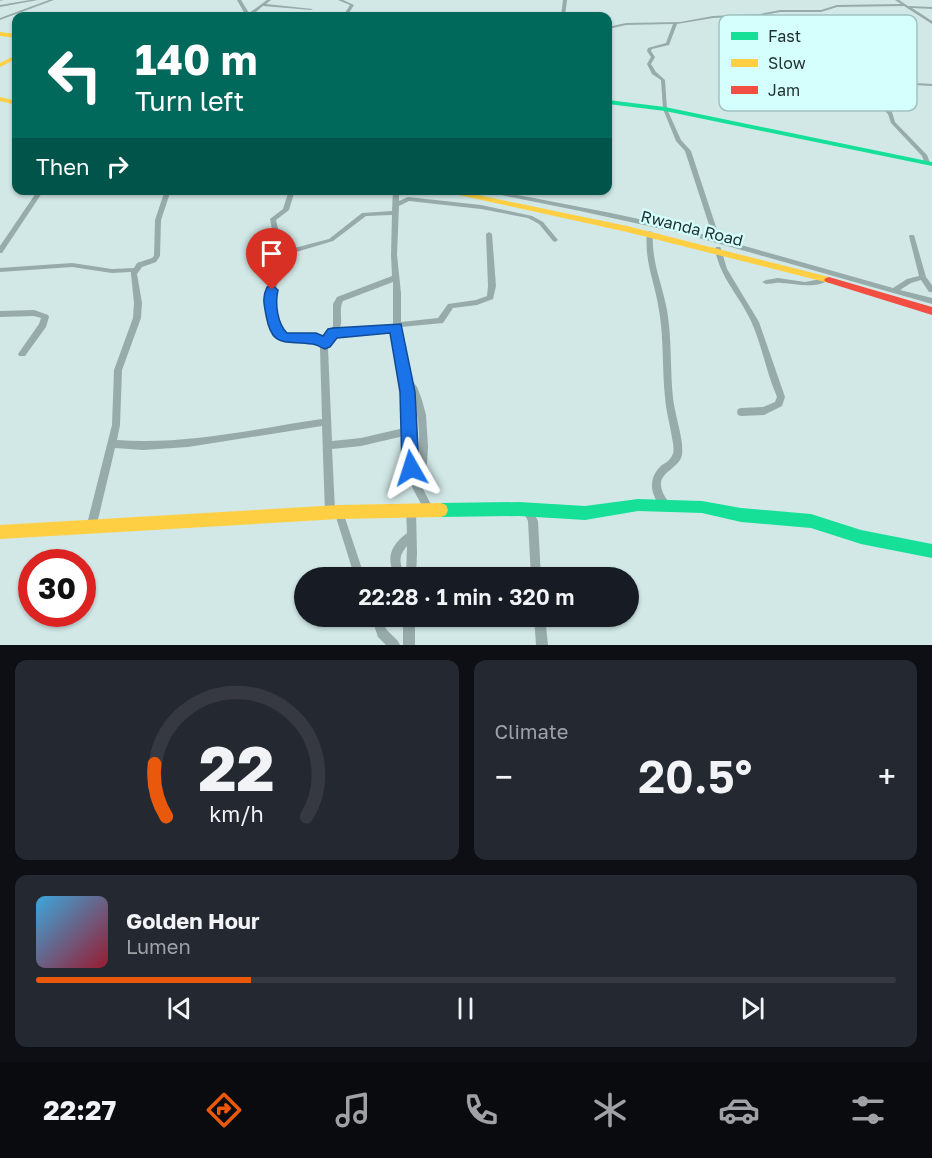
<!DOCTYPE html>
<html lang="en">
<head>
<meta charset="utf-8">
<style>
	:root { --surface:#171b24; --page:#242831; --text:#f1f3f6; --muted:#9ea1a6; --line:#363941; --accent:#ea580c }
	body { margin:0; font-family:"Golos Text",sans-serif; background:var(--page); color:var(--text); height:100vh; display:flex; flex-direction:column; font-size:22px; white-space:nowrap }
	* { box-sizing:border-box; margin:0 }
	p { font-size:20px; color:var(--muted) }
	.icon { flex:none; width:33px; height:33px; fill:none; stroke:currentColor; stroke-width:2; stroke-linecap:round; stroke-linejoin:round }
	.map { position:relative; height:645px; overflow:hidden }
	.drawer { display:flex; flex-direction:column; gap:15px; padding:15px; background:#0d0f14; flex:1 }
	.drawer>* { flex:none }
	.hud { position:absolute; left:12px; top:12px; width:600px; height:183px; border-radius:12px; box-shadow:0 2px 4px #0004; background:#00695c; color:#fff; overflow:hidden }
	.speed { position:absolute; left:18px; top:549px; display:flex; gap:12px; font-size:30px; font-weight:700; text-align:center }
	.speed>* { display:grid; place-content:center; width:78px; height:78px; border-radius:50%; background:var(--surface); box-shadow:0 2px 4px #0004; line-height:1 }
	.speed .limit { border:9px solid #d22; background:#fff; color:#111 }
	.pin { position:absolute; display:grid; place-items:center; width:51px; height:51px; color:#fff; margin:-62px -26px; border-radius:50% 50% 50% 0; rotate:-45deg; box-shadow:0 0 6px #0007 }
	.pin .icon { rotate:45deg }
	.me { position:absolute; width:66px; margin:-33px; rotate:354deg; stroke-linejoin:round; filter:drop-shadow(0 0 4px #0008) }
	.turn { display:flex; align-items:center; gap:21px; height:126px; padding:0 24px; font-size:27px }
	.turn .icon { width:78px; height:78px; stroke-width:2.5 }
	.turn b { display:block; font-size:42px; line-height:51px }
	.then { display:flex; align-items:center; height:57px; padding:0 24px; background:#0003; gap:12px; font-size:22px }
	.big { font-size:45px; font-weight:600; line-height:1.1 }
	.drawer .widget { flex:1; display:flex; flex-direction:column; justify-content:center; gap:9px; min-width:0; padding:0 21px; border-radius:12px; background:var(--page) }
	.drawer .dial { align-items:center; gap:0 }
	.dial svg { height:156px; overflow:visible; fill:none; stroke:var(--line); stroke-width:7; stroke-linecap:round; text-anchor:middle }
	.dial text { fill:var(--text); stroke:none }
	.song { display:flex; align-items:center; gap:18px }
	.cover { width:72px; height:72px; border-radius:9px; background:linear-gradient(135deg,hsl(200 70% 55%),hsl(350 70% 35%)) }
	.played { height:6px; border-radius:3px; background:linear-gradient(90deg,var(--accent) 25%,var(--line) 25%) }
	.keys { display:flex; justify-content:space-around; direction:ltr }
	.heat { display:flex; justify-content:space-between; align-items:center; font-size:33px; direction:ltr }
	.drawer .tiles { flex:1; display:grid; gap:15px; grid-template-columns:1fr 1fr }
	.widget:last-child { grid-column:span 2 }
	.trip { position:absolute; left:294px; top:567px; width:345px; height:60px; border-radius:30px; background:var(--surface); box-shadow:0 2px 4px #0004; font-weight:600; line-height:60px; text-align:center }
	.menu { display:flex; height:96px; justify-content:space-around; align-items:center; background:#090b0e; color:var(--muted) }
	.menu .icon { width:42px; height:42px }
	.menu .current { color:var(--accent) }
	.menu b { font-size:27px; color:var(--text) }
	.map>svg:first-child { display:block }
</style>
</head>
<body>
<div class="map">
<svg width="932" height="645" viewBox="0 0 932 645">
	<rect width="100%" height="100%" fill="#d1e8e7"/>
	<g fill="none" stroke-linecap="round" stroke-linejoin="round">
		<path fill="#97abaa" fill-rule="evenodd" d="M0,0H3L1,1Z
			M30,0H38L0,7V5Z
			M49,0H54L0,20V18Z
			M237,0H241L249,13L267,0H271L266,4L313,9L311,10L263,6L251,16H246Z
			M338,0H343L354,5L347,16H343L350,5Z
			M563,0H567L565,16H561Z
			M895,0H899L908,6L932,7V9L912,8L932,21V24L904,6L837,7L821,12H780L760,16L713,18L677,24L669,45L652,49L651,51L655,57L651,64L656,72L665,80L667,109L681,140L691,151L720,239L893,288L907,279L919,276L909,236L910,235H914L926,277L932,285V292H929L921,280L911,283L900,290L932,298V304L685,234L580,211L476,190H491C565,204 640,217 713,237L685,151L676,141L663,109L661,80L652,74L647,64L651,57L647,51L648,48L666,43L673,24L626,25L608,29V27L626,23L680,22L713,16L760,14L780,10H821L837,5L901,4Z
			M182,12L221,16C208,17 195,14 182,14C167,14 152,18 138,16L140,15Z
			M779,16L844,53L881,81L932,84V86L878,83L842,55L777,18L769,19L767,18Z
			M732,18H739L738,20L785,45L812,55L861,84L892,112L895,122L927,155L930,163L929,164H925L922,156L891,123L888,114L857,86L810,57L783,47L732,20Z
			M15,34H16V37L14,36Z
			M38,190H44L2,253H0V246Z
			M165,190H171L161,220L160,256L156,262L142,267L137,274L142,303L141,318L122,370L120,425L117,440C185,445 254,429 322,419L320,348L321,346C310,339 292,342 277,338L271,327L265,300L278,260L270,219L283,209L289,190H295L289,210L276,220L283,251L329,239L362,213L392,211L393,190H399V201L408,197L481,205L532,216L543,222L558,240L555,242L553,241L539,224L528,218L481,209L409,201L399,206L397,255L401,293V322L438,318L448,304L476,300L487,296L488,286L486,234L489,232L492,234L496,286L493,299L477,305L453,308L443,323L401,327V338L408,375L417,387L422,400L426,415L428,447L427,463L423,489L434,510L432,513L429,515L426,513L413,489L404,459V436L361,446L332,449L335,510L339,507L342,509L365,578H355L335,514L333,516L330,518L327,516L325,513L322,426L188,447L143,450L115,448L96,528L95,531L91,533L87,531L86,528L112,425L114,370L133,318L134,303L131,274V272L112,273L72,267L0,272V268L72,263L112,269L134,268L137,263L152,258L154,256L155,220ZM392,215L391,255L392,276L337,297L333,304V326L325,340L315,336L283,334L279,327L273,300L284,260L283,256L333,241L366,216ZM393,282V325L339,330C344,321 338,310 343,301ZM393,331V338L403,392L404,428L361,438L332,441L328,348L335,336ZM411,394C421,417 420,445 417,470L414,459Z
			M650,231L653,233C651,261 662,283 667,310C672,339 670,369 673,398C675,414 680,428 682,444C682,448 683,454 681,458C677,468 660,473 661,485C661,493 668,500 671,507L669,510L666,512C661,509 658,503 655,498C649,485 652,474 662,465C666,463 670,460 672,456C675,451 673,443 672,438C670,424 666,411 665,397C662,368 664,339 659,310C655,283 644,261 647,233Z
			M716,247H720L721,249L727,269L759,322L785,397L782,406L764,415L741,416L738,415L737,412L738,409L741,408L763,407L775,402L777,397C766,372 762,345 751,321C739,295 720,278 715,249Z
			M778,278L805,282L826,278L829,280C815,289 797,284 781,283C776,282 771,284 766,284L762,282L766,280Z
			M34,310L48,315L49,317L46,327L25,356H19L18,354L39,324L41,318L34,316L0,317V311Z
			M527,504L530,506L538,521L541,578H531L528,521L522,509L524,506Z
			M411,507L414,509L416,512L417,553L416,578H395C386,558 390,546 407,533L406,512L408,509ZM407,546L406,577C400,564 397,558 407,546Z
			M371,616H382L386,629L398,641L400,645H386L378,637Z
			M403,616H415V645H403Z
			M534,616H545L548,645H536Z"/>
		<path fill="#16e098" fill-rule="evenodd" d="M608,100L665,107L932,162V166L665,111L608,104Z
			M638,499L702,501L741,508L811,514L861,530L932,544V558L861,544L811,528L741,522L702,513L638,511L585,520L519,516L441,517L436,515L434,510L436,505L441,503L519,502L585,506Z"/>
		<path fill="#ffcf43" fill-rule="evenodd" d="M0,32L16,34V38L0,36Z
			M16,55V59L0,67V63Z
			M0,97L16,101V105L0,101Z
			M436,190H454L627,226L829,277L834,280L829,283L627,232Z
			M441,503L446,505L448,510L446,515L441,517L339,519L0,539V525L339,505Z"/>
		<path fill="#f24e42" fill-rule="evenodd" d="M829,277L932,307V315L826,282L824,280L826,278Z"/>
	</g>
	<path fill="#1a73e8" stroke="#114b97" stroke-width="1.5" d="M272,285L278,290C275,303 277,323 287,333H316L323,336L328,329L333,328L401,324L415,392L419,468L417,474L411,476L405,474L402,468L400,392L390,333L337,338L330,347L325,349C320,347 316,344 312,344C284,340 272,349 266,315C264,304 262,297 267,287Z"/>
	<g text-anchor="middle" stroke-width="4.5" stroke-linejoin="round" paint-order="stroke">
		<g font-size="16" fill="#223232" stroke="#d4fffd">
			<text transform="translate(692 228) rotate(14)" y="6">Rwanda Road</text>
		</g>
	</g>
	<rect x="719" y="15" width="198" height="96" rx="9" fill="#d4fffd" stroke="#9fc2c0" stroke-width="1.5"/>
	<rect x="731" y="32" width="27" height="8" fill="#16e098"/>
	<rect x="731" y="59" width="27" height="8" fill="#ffcf43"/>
	<rect x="731" y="86" width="27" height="8" fill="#f24e42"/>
	<g font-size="16" fill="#223232">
		<text x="768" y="42">Fast</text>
		<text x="768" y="69">Slow</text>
		<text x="768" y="96">Jam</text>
	</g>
</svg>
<div class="speed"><div class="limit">30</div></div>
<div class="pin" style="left:272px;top:290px;background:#d93025"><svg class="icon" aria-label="arrive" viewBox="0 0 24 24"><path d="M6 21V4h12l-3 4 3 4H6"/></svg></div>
<svg class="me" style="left:411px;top:468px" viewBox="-20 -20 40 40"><path d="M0-17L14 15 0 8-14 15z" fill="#1a73e8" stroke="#fff" stroke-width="4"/></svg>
<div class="trip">22:28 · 1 min · 320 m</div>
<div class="hud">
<div class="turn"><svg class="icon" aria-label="left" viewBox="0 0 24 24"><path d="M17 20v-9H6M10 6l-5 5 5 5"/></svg><div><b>140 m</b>Turn left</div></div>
<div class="then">Then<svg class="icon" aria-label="right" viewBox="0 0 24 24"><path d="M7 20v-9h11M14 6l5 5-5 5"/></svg></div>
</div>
</div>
<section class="drawer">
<div class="tiles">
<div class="widget dial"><svg viewBox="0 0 100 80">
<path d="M14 69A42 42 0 1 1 86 69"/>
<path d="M14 69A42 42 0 0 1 8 42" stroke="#ea580c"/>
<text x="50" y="56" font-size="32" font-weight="700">22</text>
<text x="50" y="72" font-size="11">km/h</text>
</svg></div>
<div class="widget"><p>Climate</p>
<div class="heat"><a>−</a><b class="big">20.5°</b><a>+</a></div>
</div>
<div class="widget">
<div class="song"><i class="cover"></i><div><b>Golden Hour</b><p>Lumen</p></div></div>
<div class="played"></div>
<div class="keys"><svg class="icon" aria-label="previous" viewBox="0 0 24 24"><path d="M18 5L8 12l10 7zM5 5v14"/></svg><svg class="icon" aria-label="pause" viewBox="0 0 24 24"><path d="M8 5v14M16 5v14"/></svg><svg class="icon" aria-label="next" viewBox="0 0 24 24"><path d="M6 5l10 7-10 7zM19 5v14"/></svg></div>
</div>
</div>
</section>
<nav class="menu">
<b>22:27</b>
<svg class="icon current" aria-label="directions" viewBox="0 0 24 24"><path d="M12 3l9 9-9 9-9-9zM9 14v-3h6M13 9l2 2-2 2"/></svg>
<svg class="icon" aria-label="music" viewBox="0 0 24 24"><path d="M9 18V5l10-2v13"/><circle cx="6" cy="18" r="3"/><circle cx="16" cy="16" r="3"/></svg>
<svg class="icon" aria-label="phone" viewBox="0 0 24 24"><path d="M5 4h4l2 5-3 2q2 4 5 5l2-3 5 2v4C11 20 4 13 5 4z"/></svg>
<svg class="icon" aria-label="climate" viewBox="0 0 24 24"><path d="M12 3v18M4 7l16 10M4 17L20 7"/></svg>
<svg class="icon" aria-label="car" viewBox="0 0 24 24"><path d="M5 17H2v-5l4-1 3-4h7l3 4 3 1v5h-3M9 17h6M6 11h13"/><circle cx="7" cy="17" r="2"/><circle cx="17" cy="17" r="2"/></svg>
<svg class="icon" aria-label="filters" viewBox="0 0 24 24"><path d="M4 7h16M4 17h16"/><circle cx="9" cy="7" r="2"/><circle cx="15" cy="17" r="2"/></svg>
</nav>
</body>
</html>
